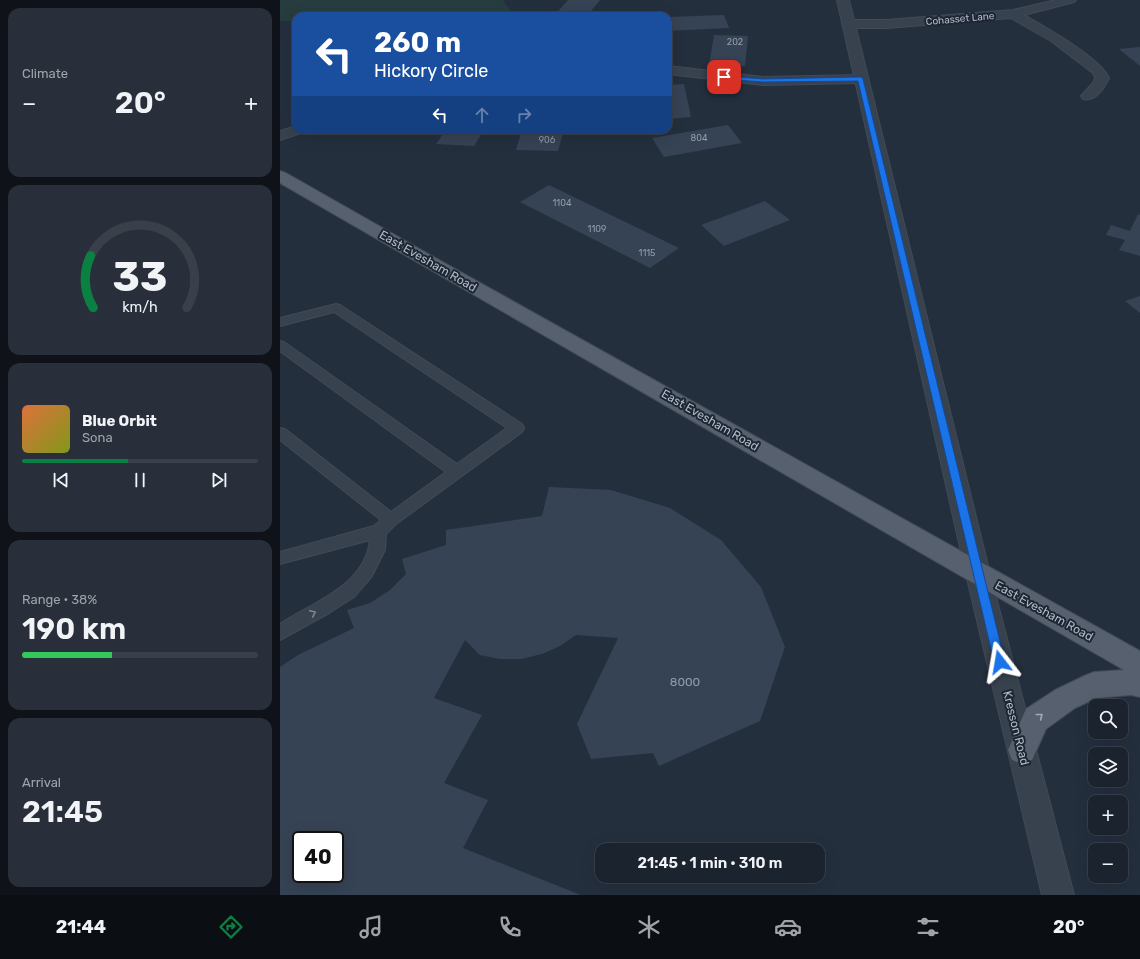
<!DOCTYPE html>
<html lang="en">
<head>
<meta charset="utf-8">
<style>
	:root { --surface:#1b232e; --page:#282f3a; --text:#f1f3f6; --muted:#a0a4aa; --line:#39404a; --accent:#0b8043 }
	body { margin:0; font-family:Rubik,sans-serif; background:var(--page); color:var(--text); height:100vh; display:flex; flex-direction:column; font-size:15px; white-space:nowrap }
	* { box-sizing:border-box; margin:0 }
	p { font-size:13px; color:var(--muted) }
	.icon { flex:none; width:22px; height:22px; fill:none; stroke:currentColor; stroke-width:2; stroke-linecap:round; stroke-linejoin:round }
	.map { position:relative; flex:1; overflow:hidden }
	.sheet { display:flex; flex-direction:column; gap:8px; padding:8px; background:#0f1319; width:280px }
	.sheet>* { flex:none }
	.banner { position:absolute; left:12px; top:12px; width:380px; height:122px; border-radius:12px; box-shadow:0 4px 16px #0002,0 0 0 1px var(--line); background:#1a4fa0; color:#fff; overflow:hidden }
	.tools { position:absolute; left:808px; top:699px; display:grid; gap:8px }
	.tools a { display:grid; place-items:center; width:40px; height:40px; border-radius:8px; background:var(--surface); box-shadow:0 4px 16px #0002,0 0 0 1px var(--line); font-size:20px }
	.speed { position:absolute; left:12px; top:831px; display:flex; gap:8px; font-size:20px; font-weight:700; text-align:center }
	.speed>* { display:grid; place-content:center; width:52px; height:52px; border-radius:50%; background:var(--surface); box-shadow:0 4px 16px #0002,0 0 0 1px var(--line); line-height:1 }
	.speed .limit { border:2px solid #111; border-radius:6px; background:#fff; color:#111 }
	.pin { position:absolute; display:grid; place-items:center; width:34px; height:34px; color:#fff; margin:-17px; border-radius:8px; box-shadow:0 2px 6px #0006 }
	.me { position:absolute; width:44px; margin:-22px; rotate:346deg; stroke-linejoin:round; filter:drop-shadow(0 0 3px #0008) }
	.turn { display:flex; align-items:center; gap:14px; height:84px; padding:0 16px; font-size:18px }
	.turn .icon { width:52px; height:52px; stroke-width:2.5 }
	.turn b { display:block; font-size:28px; line-height:34px }
	.lanes { display:flex; align-items:center; height:38px; padding:0 16px; background:#0003; justify-content:center; gap:20px; direction:ltr }
	.lanes .off { opacity:.35 }
	.big { font-size:30px; font-weight:600; line-height:1.1 }
	.sheet .widget { flex:1; display:flex; flex-direction:column; justify-content:center; gap:6px; min-width:0; padding:0 14px; border-radius:12px; background:var(--page) }
	.sheet .dial { align-items:center; gap:0 }
	.dial svg { height:104px; overflow:visible; fill:none; stroke:var(--line); stroke-width:7; stroke-linecap:round; text-anchor:middle }
	.dial text { fill:var(--text); stroke:none }
	.song { display:flex; align-items:center; gap:12px }
	.cover { width:48px; height:48px; border-radius:6px; background:linear-gradient(135deg,hsl(20 70% 55%),hsl(70 70% 35%)) }
	.played { height:4px; border-radius:2px; background:linear-gradient(90deg,var(--accent) 45%,var(--line) 45%) }
	.keys { display:flex; justify-content:space-around; direction:ltr }
	.heat { display:flex; justify-content:space-between; align-items:center; font-size:22px; direction:ltr }
	.charge { height:6px; border-radius:3px; background:linear-gradient(90deg,#34c759 38%,var(--line) 0) }
	.trip { position:absolute; left:315px; top:843px; width:230px; height:40px; border-radius:12px; background:var(--surface); box-shadow:0 4px 16px #0002,0 0 0 1px var(--line); font-weight:600; line-height:40px; text-align:center }
	.tab-bar { display:flex; height:64px; justify-content:space-around; align-items:center; background:#0b0e12; color:var(--muted) }
	.tab-bar .icon { width:28px; height:28px }
	.tab-bar .current { color:var(--accent) }
	.tab-bar b { font-size:18px; color:var(--text) }
	main { display:flex; flex:1; min-height:0 }
	.map>svg:first-child { display:block }
</style>
</head>
<body>
<main>
<section class="sheet">
<div class="widget"><p>Climate</p>
<div class="heat"><a>−</a><b class="big">20°</b><a>+</a></div>
</div>
<div class="widget dial"><svg viewBox="0 0 100 80">
<path d="M14 69A42 42 0 1 1 86 69"/>
<path d="M14 69A42 42 0 0 1 12 29" stroke="#0b8043"/>
<text x="50" y="56" font-size="32" font-weight="700">33</text>
<text x="50" y="72" font-size="11">km/h</text>
</svg></div>
<div class="widget">
<div class="song"><i class="cover"></i><div><b>Blue Orbit</b><p>Sona</p></div></div>
<div class="played"></div>
<div class="keys"><svg class="icon" aria-label="previous" viewBox="0 0 24 24"><path d="M18 5L8 12l10 7zM5 5v14"/></svg><svg class="icon" aria-label="pause" viewBox="0 0 24 24"><path d="M8 5v14M16 5v14"/></svg><svg class="icon" aria-label="next" viewBox="0 0 24 24"><path d="M6 5l10 7-10 7zM19 5v14"/></svg></div>
</div>
<div class="widget"><p>Range · 38%</p><b class="big">190 km</b><div class="charge"></div></div>
<div class="widget"><p>Arrival</p><b class="big">21:45</b></div>
</section>
<div class="map">
<svg width="860" height="895" viewBox="0 0 860 895">
	<rect width="100%" height="100%" fill="#242f3e"/>
	<path fill="#263c3f" d="M0,0H223L234,16H16V21H0Z"/>
	<path fill="#364354" fill-rule="evenodd" d="M288,0H320L307,16H274Z
		M444,15L449,28L388,31V17Z
		M434,35L468,36L465,66L429,65Z
		M860,47V66L839,49Z
		M404,84L411,117L388,119V85Z
		M448,125L462,143L384,157L372,138Z
		M166,130H204L194,146L156,144Z
		M242,130H284L278,151L236,150Z
		M269,185L399,248L370,268L240,202Z
		M485,201L510,220L444,246L421,225Z
		M858,214L860,215V256L839,250L845,240L826,235L831,225L850,231Z
		M860,296V313L845,301Z
		M269,487L331,490L390,508L441,540L481,587L505,647L480,721L379,766L373,753L311,759L297,724L338,638L296,635L280,646L262,654L241,659H220L200,655L185,640L154,698L202,715L164,783L208,800L183,848L301,895H0V667L18,655L74,628L67,610L90,603L110,590L126,574L122,559L166,545V530L262,516ZM21,840H55V874H21Z"/>
	<g fill="none" stroke-linecap="round" stroke-linejoin="round">
		<g stroke="#414a57" stroke-width="2">
			<path id="service" d="M56,304L60,305L242,424L244,428L242,432L116,524L106,534L105,550L92,576L74,597L49,613L0,640V624C33,602 85,586 90,540L0,564V552L94,526L101,520L0,440V428L5,429L111,512L166,472L0,351V341L4,342L177,464L227,428L54,312L0,326V318Z"/>
		</g>
		<g stroke="#414a57" stroke-width="2">
			<path id="minor" d="M776,0H796L794,2L744,15C765,27 819,57 829,78C824,88 816,102 803,99L801,96L813,83L815,78L813,73L771,41L731,18L607,28H568L564,27L562,24L564,21L568,20H607L733,10Z
				M388,66L483,77L581,75L586,76L588,79L586,82L581,83L483,85L388,74Z
				M16,126V130H23L21,133L0,140V131Z"/>
		</g>
		<g stroke="#414a57" stroke-width="2">
			<path id="tertiary" d="M557,0H569L710,574L794,895H762L686,574Z"/>
		</g>
		<g stroke="#414a57" stroke-width="2">
			<path id="primary" d="M0,171L6,173L152,256L860,651V697L851,695L817,698L795,708L766,729L752,760L742,764L732,760L728,750L746,709L775,690L804,676L814,672L844,670L0,183Z"/>
		</g>
		<use href="#service" fill="#38414e" fill-rule="evenodd"/>
		<use href="#minor" fill="#38414e" fill-rule="evenodd"/>
		<use href="#tertiary" fill="#38414e" fill-rule="evenodd"/>
		<use href="#primary" fill="#56606e" fill-rule="evenodd"/>
	</g>
	<defs><path id="oneway-chevron" d="M-2-3.5L2.5 0L-2 3.5" fill="none" stroke-width="1.6" stroke-linecap="round" stroke-linejoin="round"/></defs>
	<use stroke="#7c8592" href="#oneway-chevron" transform="translate(33 613) rotate(-25)"/>
	<use stroke="#a1aab7" href="#oneway-chevron" transform="translate(760 716) rotate(-38)"/>
	<path fill="#1a73e8" stroke="#114b97" d="M443,76L483,79L581,77L583,79L725,662L724,665L720,667L716,665L714,662L578,81L483,82L444,79L442,77Z"/>
	<g text-anchor="middle" stroke-width="4" stroke-linejoin="round" paint-order="stroke">
		<g font-size="9" fill="#929caa">
			<text x="455" y="45">202</text>
			<text x="419" y="141">804</text>
			<text x="267" y="143">906</text>
			<text x="282" y="206">1104</text>
			<text x="317" y="232">1109</text>
			<text x="367" y="256">1115</text>
		</g>
		<g font-size="10" fill="#b4bcc9" stroke="#1d2633">
			<text transform="translate(680 18) rotate(-5)" y="4">Cohasset Lane</text>
		</g>
		<g font-size="12" fill="#b4bcc9" stroke="#1d2633">
			<text transform="translate(148 261) rotate(30)" y="4">East Evesham Road</text>
			<text transform="translate(430 420) rotate(30)" y="4">East Evesham Road</text>
			<text transform="translate(764 611) rotate(29)" y="4">East Evesham Road</text>
			<text transform="translate(736 728) rotate(76)" y="4">Kresson Road</text>
		</g>
		<g font-size="12" fill="#929caa">
			<text x="405" y="686">8000</text>
		</g>
	</g>
</svg>
<div class="tools">
<a><svg class="icon" aria-label="search" viewBox="0 0 24 24"><circle cx="10" cy="10" r="6"/><path d="M15 15l6 6"/></svg></a>
<a><svg class="icon" aria-label="layers" viewBox="0 0 24 24"><path d="M12 4l9 5-9 5-9-5zM3 14l9 5 9-5"/></svg></a>
<a>+</a>
<a>−</a>
</div>
<div class="speed"><div class="limit">40</div></div>
<div class="pin" style="left:444px;top:77px;background:#d93025"><svg class="icon" aria-label="arrive" viewBox="0 0 24 24"><path d="M6 21V4h12l-3 4 3 4H6"/></svg></div>
<svg class="me" style="left:720px;top:662px" viewBox="-20 -20 40 40"><path d="M0-17L14 15 0 8-14 15z" fill="#1a73e8" stroke="#fff" stroke-width="4"/></svg>
<div class="trip">21:45 · 1 min · 310 m</div>
<div class="banner">
<div class="turn"><svg class="icon" aria-label="left" viewBox="0 0 24 24"><path d="M17 20v-9H6M10 6l-5 5 5 5"/></svg><div><b>260 m</b>Hickory Circle</div></div>
<div class="lanes"><svg class="icon" aria-label="left" viewBox="0 0 24 24"><path d="M17 20v-9H6M10 6l-5 5 5 5"/></svg><svg class="icon off" aria-label="ahead" viewBox="0 0 24 24"><path d="M12 20V5M6 11l6-6 6 6"/></svg><svg class="icon off" aria-label="right" viewBox="0 0 24 24"><path d="M7 20v-9h11M14 6l5 5-5 5"/></svg></div>
</div>
</div>
</main>
<nav class="tab-bar">
<b>21:44</b>
<svg class="icon current" aria-label="directions" viewBox="0 0 24 24"><path d="M12 3l9 9-9 9-9-9zM9 14v-3h6M13 9l2 2-2 2"/></svg>
<svg class="icon" aria-label="music" viewBox="0 0 24 24"><path d="M9 18V5l10-2v13"/><circle cx="6" cy="18" r="3"/><circle cx="16" cy="16" r="3"/></svg>
<svg class="icon" aria-label="phone" viewBox="0 0 24 24"><path d="M5 4h4l2 5-3 2q2 4 5 5l2-3 5 2v4C11 20 4 13 5 4z"/></svg>
<svg class="icon" aria-label="climate" viewBox="0 0 24 24"><path d="M12 3v18M4 7l16 10M4 17L20 7"/></svg>
<svg class="icon" aria-label="car" viewBox="0 0 24 24"><path d="M5 17H2v-5l4-1 3-4h7l3 4 3 1v5h-3M9 17h6M6 11h13"/><circle cx="7" cy="17" r="2"/><circle cx="17" cy="17" r="2"/></svg>
<svg class="icon" aria-label="filters" viewBox="0 0 24 24"><path d="M4 7h16M4 17h16"/><circle cx="9" cy="7" r="2"/><circle cx="15" cy="17" r="2"/></svg>
<b>20°</b>
</nav>
</body>
</html>
